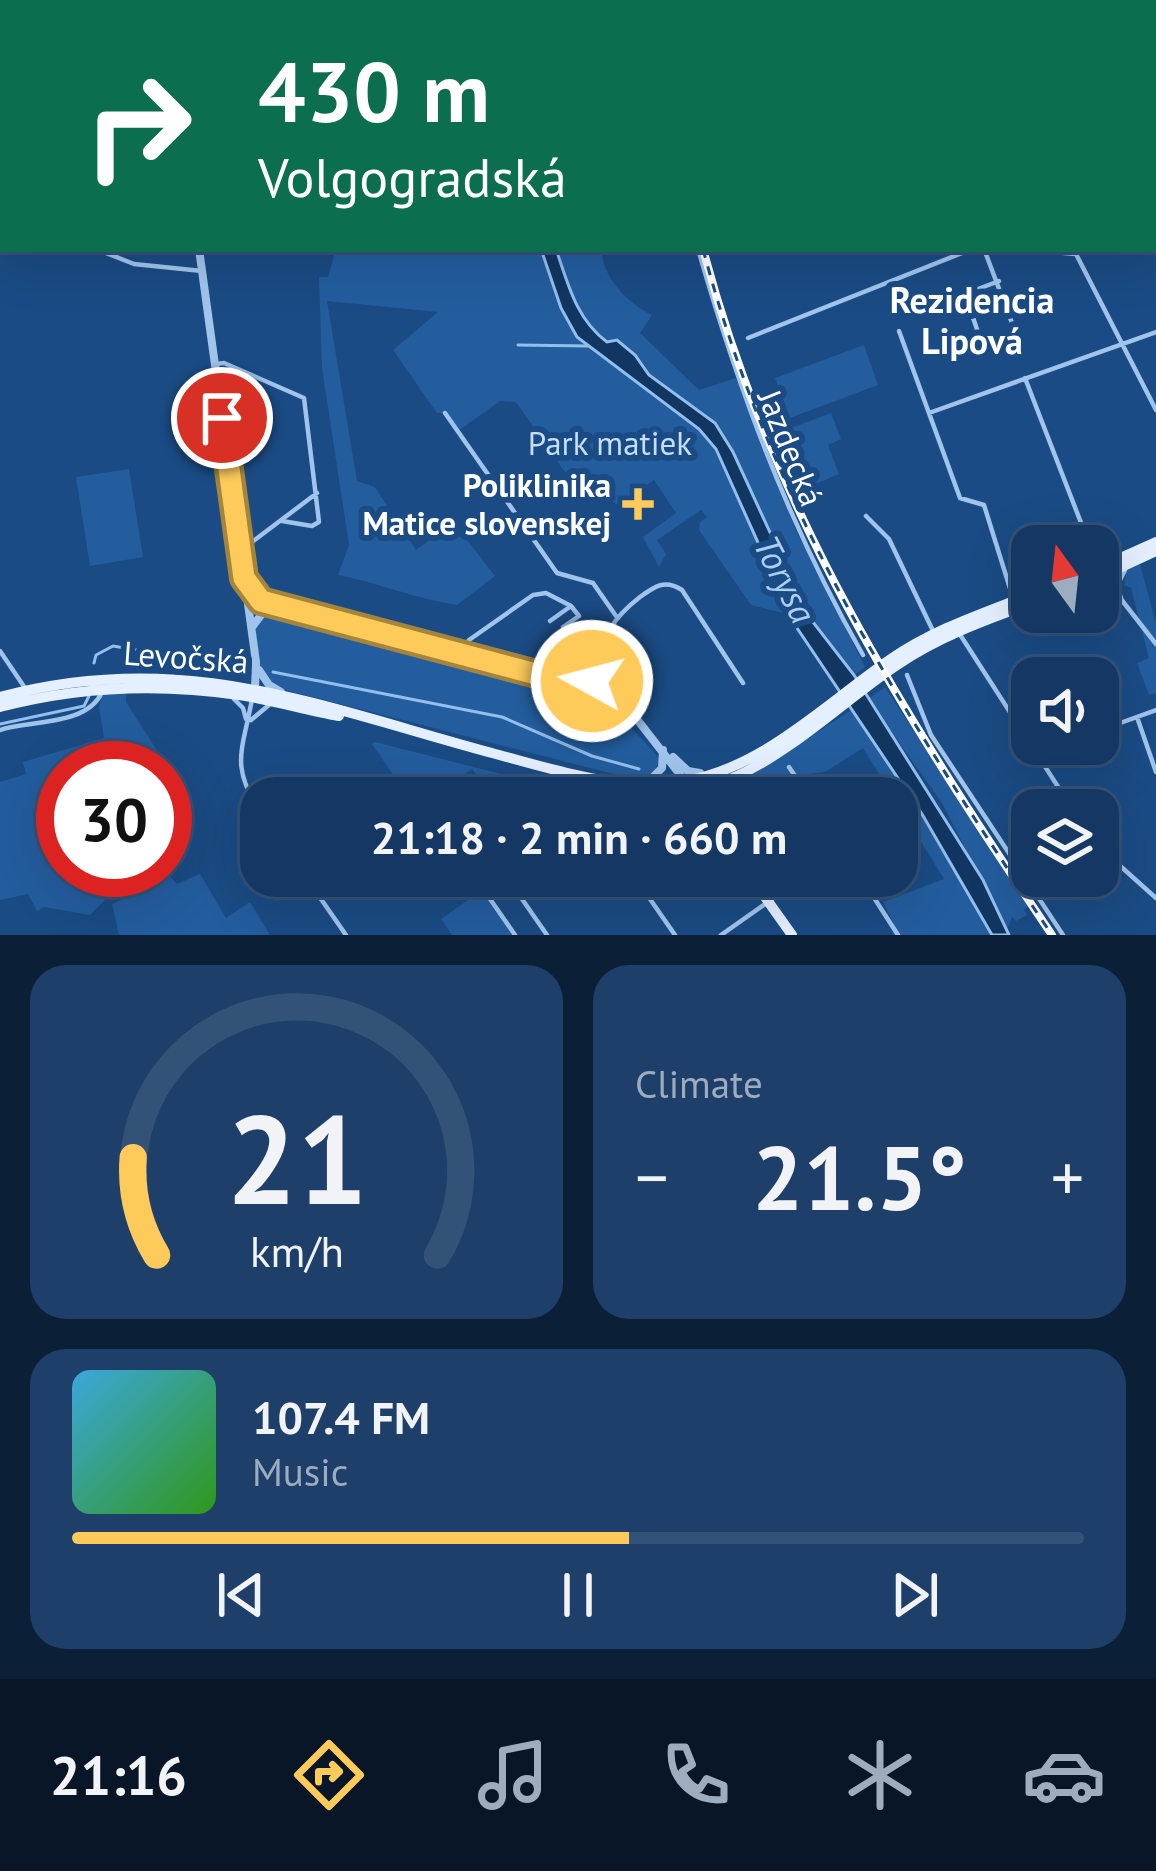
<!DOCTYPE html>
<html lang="en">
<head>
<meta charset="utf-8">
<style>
	:root { --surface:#143863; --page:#1d3f69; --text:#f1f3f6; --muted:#9dacbe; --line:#335278; --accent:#fecb5b }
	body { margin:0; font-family:"PT Sans",sans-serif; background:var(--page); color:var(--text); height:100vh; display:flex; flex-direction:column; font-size:45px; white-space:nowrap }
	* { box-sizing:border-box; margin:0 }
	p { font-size:39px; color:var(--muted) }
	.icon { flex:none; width:66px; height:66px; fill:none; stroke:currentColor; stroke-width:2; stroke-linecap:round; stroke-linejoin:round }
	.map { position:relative; height:935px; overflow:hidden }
	.sheet { display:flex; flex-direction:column; gap:30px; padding:30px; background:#0b1f36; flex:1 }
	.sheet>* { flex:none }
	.hud { position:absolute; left:0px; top:0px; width:1158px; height:252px; box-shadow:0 12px 48px #0002,0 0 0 3px var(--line); background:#0b6e4f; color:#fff; overflow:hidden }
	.needle { width:78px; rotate:345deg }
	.controls { position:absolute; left:1011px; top:525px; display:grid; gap:24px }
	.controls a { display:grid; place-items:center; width:108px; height:108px; border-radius:24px; background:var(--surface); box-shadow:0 12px 48px #0002,0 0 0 3px var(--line); font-size:60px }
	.speed { position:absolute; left:36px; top:741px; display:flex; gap:24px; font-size:60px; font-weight:700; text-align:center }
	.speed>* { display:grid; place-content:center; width:156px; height:156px; border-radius:50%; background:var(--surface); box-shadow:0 12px 48px #0002,0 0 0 3px var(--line); line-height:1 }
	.speed .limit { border:18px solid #d22; background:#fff; color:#111 }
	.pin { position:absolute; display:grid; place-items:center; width:102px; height:102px; color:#fff; margin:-51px; border:6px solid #fff; border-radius:50%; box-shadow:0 3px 12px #0007 }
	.me { position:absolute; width:132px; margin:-66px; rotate:277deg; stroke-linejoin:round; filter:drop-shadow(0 0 9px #0008) }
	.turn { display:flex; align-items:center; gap:42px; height:252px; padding:0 60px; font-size:54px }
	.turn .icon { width:156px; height:156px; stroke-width:2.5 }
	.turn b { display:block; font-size:84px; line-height:102px }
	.big { font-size:90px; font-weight:600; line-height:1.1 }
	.sheet .widget { flex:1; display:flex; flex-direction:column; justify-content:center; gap:18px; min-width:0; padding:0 42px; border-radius:36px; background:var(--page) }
	.sheet .dial { align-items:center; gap:0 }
	.dial svg { height:312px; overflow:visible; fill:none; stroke:var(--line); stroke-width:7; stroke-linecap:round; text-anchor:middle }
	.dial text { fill:var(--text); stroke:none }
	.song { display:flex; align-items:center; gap:36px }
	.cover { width:144px; height:144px; border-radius:18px; background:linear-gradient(135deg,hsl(200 70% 55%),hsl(110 70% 35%)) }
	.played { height:12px; border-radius:6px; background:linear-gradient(90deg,var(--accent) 55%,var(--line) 55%) }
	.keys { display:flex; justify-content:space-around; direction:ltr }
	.heat { display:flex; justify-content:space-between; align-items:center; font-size:66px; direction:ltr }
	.sheet .tiles { flex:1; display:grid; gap:30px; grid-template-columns:1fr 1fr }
	.widget:last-child { grid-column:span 2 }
	.trip { position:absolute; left:240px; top:777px; width:678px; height:120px; border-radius:36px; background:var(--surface); box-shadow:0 12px 48px #0002,0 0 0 3px var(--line); font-weight:600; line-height:120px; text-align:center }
	.tab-bar { display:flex; height:192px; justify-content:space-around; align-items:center; background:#081628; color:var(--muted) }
	.tab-bar .icon { width:84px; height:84px }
	.tab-bar .on { color:var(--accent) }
	.tab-bar b { font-size:54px; color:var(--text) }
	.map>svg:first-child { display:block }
</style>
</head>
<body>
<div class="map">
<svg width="1156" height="935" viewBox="0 0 1156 935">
	<rect width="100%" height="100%" fill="#1a4b84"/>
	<path fill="#235d9e" d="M336,249H541L561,308L577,337L710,439L791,615L751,605L699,530L700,522L707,517L701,510L657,540L666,554L659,567L643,537L676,513L654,480L618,504L579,492L516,402L500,401L458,431L445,413H437L393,350L438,312L327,301L357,481L375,487L416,550L453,522L495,576L457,605C416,599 379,583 338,575L349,545L322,368L319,277H328Z
		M556,249H601C603,278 627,303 652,315L640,333L699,390L736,378L797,533L865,667L854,675L809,617L733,452L709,416L649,375L635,355L617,340L607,342C576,319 568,284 556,249Z
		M864,345L878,385L790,418L775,378Z
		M831,413L841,439L828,445L839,474L809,487L786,430Z
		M129,469L143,557L90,566L76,477Z
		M1140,564L1156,624V693L1149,695L1137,663L1149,658L1131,588L1124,585L1126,571Z
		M274,608L453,652L474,646L592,671L585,692L605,700L653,751L660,760C657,773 651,778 637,780L274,687L258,664L250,632L258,620Z
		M885,687L1029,906L1024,910L1027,915L1016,921L1012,917L1007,930L942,803L868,699Z
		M126,692V702L169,769L63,768V870H89L105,900L90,915L44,907L37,911L28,894L0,900V782L26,774L23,762L104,738L99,707L103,693Z
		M854,708L922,814L992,935H892L894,924L883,902L944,879L863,748L825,772L775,778L748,798H718L723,789L760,770Z
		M375,742L576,793L569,798H493L472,769L431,798H409L372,744Z
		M126,870H164L177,884L200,874L226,918L250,902L270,935H119L112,904L133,895Z
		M481,891L512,935H452L441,919Z"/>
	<path fill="#113662" stroke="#92bfee" stroke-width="3" d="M541,249H556C568,284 576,319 607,342L617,340L635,355L649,375L715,423L733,452L809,617L854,675L983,880L1009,935H992L922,814L795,625L716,449L699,429L577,337L561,308Z"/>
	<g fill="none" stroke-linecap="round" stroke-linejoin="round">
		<path stroke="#92bfee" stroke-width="3" d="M518,345L588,346
			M94,663L96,655L113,646L239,668
			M273,672L502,717L592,756L639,769
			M0,724L84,706L89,696"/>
		<path stroke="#a0c4ec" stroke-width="4.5" d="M417,0V3
			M650,0L651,3
			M878,0L879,3
			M1112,0L1113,3
			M1155,45H1156
			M1155,178L1156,179
			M0,212L3,213
			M96,249L134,264L202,271
			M698,249C739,391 789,526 863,655
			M984,249L1012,323
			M1016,249L1076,254L1156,410
			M899,331L960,498L984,505L1013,598
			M748,338L972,249
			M984,350L965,294L999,281
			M217,364L224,363L304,398L319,522L312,526L282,521
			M1025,378L1090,546
			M445,413L557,573L593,583L616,616
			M929,413L1156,332
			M866,516L889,539L934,633
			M240,545L252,542L317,493
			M1103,576L1156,644
			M1098,588L1113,595
			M1121,598L1117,586L1125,570
			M563,627L579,616L571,606
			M959,633L1073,810
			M589,638L594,635L603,639
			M0,651L27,691
			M462,654L469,640L533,595L546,593L571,606L550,621
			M907,675L931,735L1063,935
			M589,689C604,646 601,627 640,597C655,586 665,579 682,590L743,683
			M234,699L243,708L246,719
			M252,699C243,750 229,766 261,812
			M1137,717L1156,772
			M251,720L269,705
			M0,730C31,720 87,726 102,692
			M1098,731L1156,710
			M1036,755L1064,744
			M789,767L810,798
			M577,793L580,798
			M1098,846L1156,898
			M305,876L346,935
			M474,876L515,935
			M506,876L547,935
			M634,876L675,935
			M860,876L898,935
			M319,896L347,876
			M721,935L805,876"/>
		<path stroke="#a0c4ec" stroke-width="8" d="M164,0V3
			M199,249L256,662L255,688
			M244,578L256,596L275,606L589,689L636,718L685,781
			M252,627L264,611
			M259,670L269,685L281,692
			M673,757L688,771L700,773
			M648,782L662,768L663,750"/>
		<path stroke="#e4efff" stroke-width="10" d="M1098,568L1156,542
			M1098,578L1156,551
			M0,697C183,648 318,706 492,753C552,769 616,791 680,782C762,770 825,704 891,659C934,629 984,613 1032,594
			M0,707C80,686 157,683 239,695C273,700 305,710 339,716
			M618,787C730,820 813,721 897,665C938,637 985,620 1032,603
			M750,876L792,935"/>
		<g stroke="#fff" stroke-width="8">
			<path id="rail" d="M658,0V3
				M703,249C772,510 903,714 1052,935"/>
		</g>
		<use href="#rail" stroke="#1a4b84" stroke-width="3" stroke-dasharray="9" stroke-linecap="butt"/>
	</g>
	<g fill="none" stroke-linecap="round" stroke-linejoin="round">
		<g stroke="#a5843b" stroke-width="30">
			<path id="route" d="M222,418L244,578L261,601L589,688L592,681"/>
		</g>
		<use href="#route" stroke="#fecb5b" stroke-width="21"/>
	</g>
	<path fill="#fecb5b" stroke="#1a4b84" stroke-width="4.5" d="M632 486h12v12h12v12h-12v12h-12v-12h-12v-12h12z"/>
	<g text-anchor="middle" stroke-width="12" stroke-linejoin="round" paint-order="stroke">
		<g font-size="33" fill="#c5def9" stroke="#1a4b84">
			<text x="610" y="455">Park matiek</text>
		</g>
		<g font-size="33" fill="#fff" stroke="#1a4b84">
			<text transform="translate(791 448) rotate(68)" y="12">Jazdecká</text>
			<text transform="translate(186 657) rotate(4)" y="12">Levočská</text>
		</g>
		<g font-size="33" font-weight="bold" fill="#fff" stroke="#1a4b84" text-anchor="end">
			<text x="611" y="497">Poliklinika<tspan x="611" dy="38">Matice slovenskej</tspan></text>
		</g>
		<g font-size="36" font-weight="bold" fill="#fff" stroke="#1a4b84">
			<text x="972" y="313">Rezidencia<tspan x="972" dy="41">Lipová</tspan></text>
		</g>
		<g font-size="36" font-style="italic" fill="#abcef3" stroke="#1a4b84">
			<text transform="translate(785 579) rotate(63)" y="13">Torysa</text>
		</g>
	</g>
</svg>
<div class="controls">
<a><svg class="needle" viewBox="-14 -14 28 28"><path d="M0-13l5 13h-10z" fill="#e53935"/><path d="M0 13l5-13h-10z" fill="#9dacbe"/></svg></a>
<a><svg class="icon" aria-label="sound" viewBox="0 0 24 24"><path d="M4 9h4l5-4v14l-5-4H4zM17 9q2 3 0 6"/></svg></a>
<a><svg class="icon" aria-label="layers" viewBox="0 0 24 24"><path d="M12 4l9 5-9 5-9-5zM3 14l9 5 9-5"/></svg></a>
</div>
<div class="speed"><div class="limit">30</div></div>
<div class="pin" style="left:222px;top:418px;background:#d93025"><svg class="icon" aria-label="arrive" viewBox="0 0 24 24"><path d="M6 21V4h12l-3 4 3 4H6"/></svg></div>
<svg class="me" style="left:592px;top:681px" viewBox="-20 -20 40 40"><circle r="17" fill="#fecb5b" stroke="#fff" stroke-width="3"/><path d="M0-11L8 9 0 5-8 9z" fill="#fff"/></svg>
<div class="trip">21:18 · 2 min · 660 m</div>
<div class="hud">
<div class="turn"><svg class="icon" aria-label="right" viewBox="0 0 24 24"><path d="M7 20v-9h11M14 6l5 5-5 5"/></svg><div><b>430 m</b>Volgogradská</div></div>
</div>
</div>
<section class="sheet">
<div class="tiles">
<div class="widget dial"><svg viewBox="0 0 100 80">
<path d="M14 69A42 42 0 1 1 86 69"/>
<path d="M14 69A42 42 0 0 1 8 44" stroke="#fecb5b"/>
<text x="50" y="56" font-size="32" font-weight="700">21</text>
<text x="50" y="72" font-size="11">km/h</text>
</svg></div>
<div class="widget"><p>Climate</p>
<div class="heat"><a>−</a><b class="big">21.5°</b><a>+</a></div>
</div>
<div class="widget">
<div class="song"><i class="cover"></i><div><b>107.4 FM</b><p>Music</p></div></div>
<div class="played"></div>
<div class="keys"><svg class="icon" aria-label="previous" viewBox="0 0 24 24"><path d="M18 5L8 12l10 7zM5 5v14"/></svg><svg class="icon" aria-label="pause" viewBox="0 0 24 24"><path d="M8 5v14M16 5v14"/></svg><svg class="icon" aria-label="next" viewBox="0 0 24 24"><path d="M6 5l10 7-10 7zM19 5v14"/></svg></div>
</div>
</div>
</section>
<nav class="tab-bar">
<b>21:16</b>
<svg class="icon on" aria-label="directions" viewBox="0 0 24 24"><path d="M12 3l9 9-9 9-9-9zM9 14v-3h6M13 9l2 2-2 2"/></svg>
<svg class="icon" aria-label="music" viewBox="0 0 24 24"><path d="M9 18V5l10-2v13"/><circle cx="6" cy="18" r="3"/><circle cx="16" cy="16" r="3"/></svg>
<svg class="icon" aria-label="phone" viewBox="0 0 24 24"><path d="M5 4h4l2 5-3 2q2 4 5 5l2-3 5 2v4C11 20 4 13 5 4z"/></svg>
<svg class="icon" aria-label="climate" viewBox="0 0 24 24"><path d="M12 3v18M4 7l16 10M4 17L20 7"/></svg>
<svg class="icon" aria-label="car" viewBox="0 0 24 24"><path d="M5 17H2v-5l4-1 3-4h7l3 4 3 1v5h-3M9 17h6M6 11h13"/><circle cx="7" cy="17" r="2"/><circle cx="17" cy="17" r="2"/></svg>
</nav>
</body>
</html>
